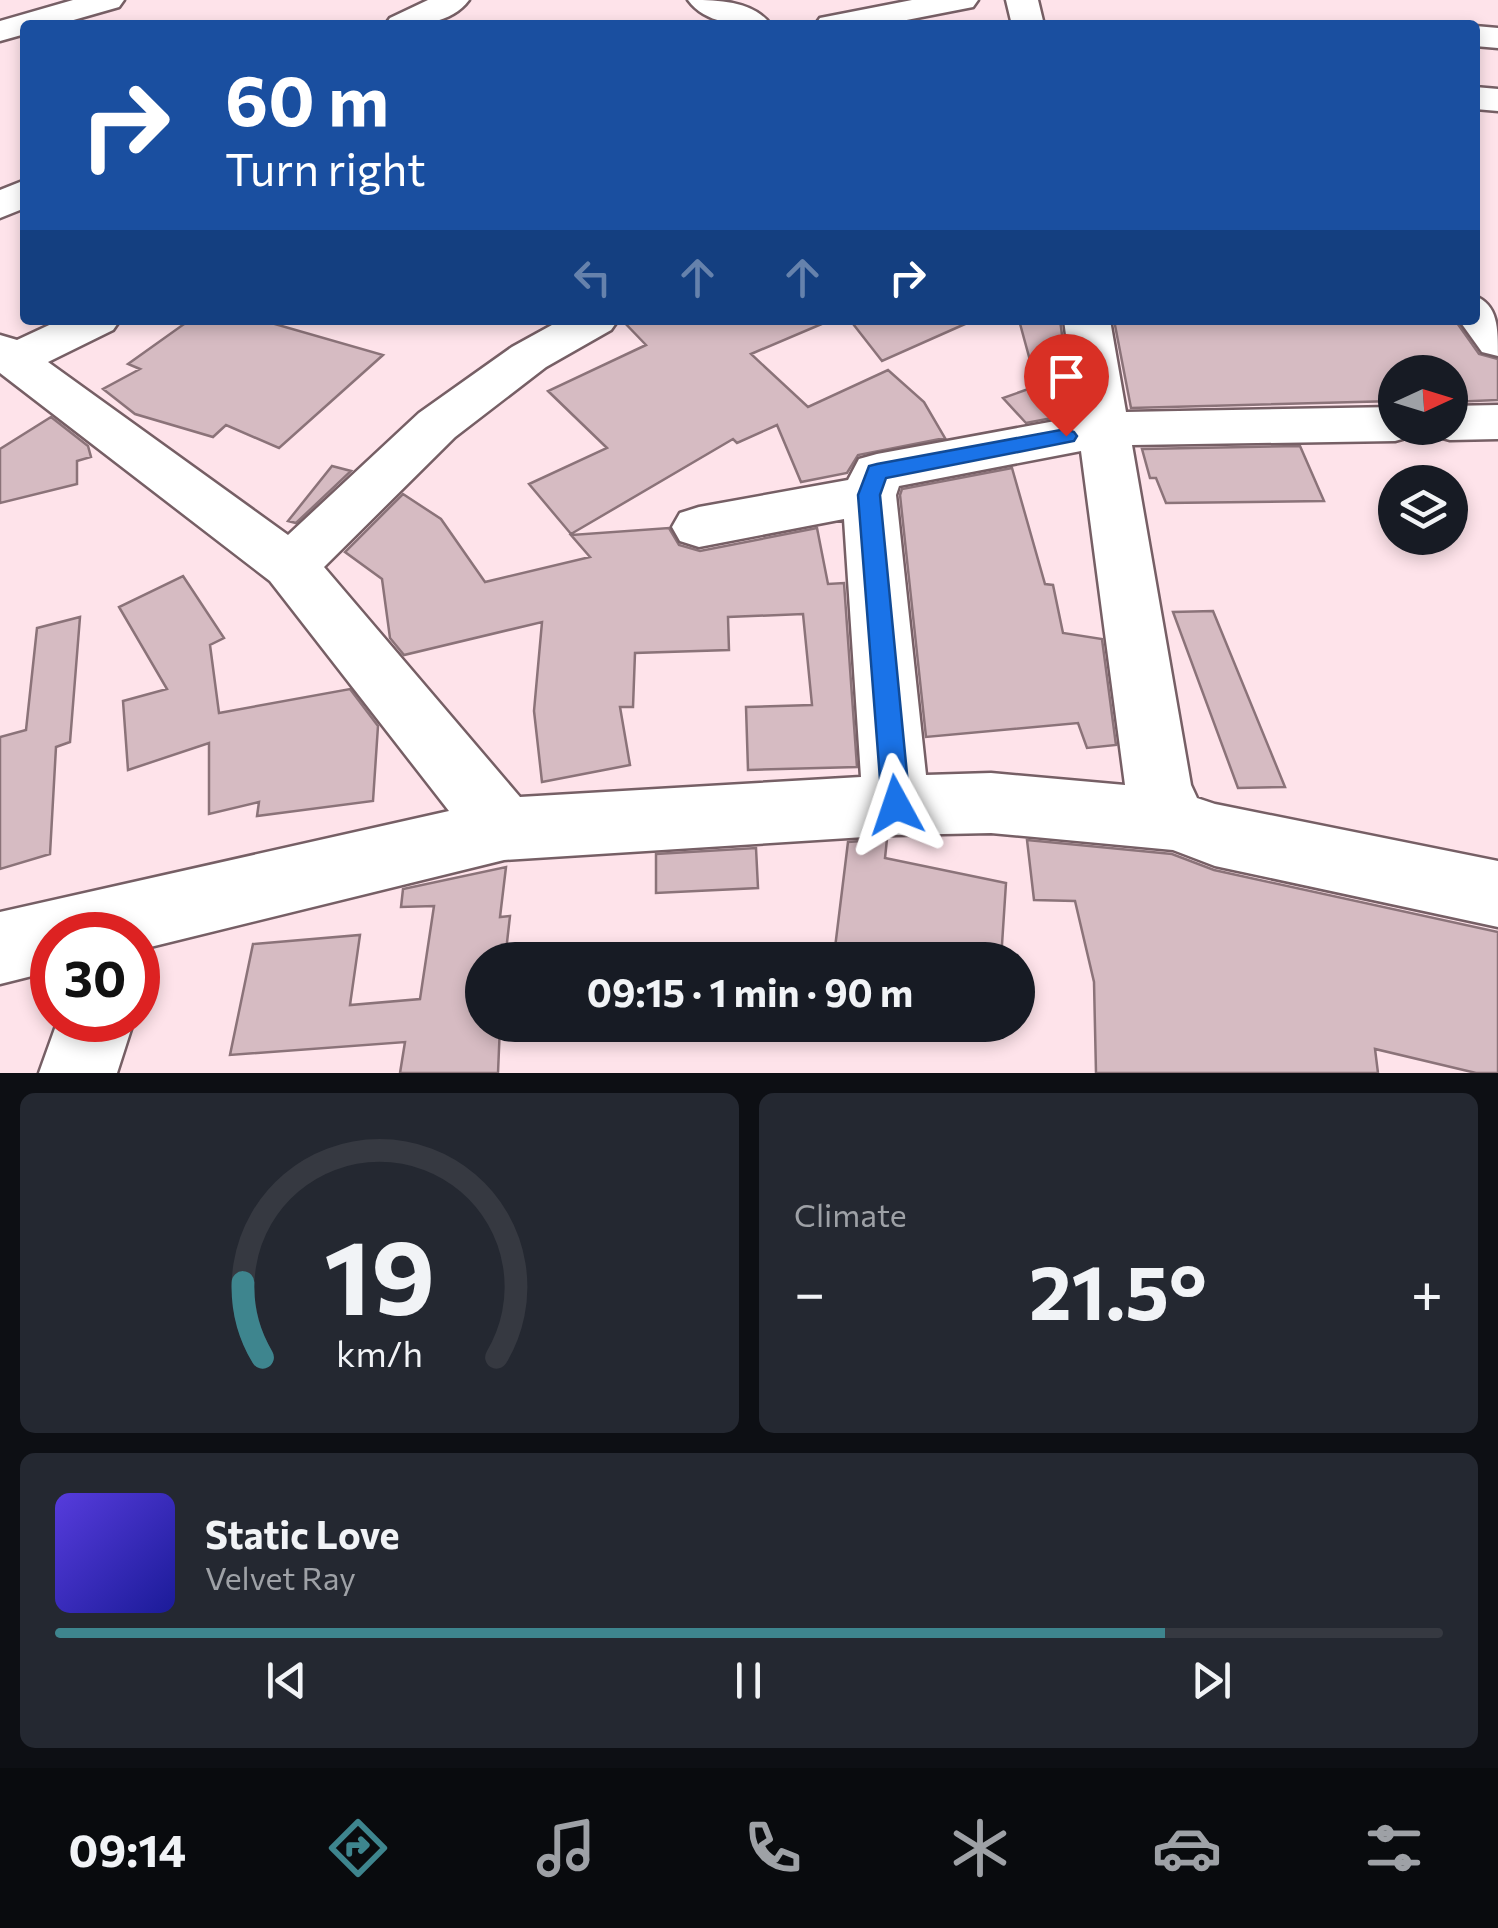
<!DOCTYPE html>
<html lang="en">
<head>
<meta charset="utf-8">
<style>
	:root { --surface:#171b24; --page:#242831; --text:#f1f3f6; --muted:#9ea1a6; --line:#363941; --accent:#3e858e }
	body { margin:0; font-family:Commissioner,sans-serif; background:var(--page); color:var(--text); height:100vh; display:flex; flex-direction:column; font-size:38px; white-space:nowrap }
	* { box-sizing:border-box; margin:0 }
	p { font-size:32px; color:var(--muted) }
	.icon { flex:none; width:55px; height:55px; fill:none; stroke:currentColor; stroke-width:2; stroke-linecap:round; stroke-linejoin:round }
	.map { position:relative; height:1073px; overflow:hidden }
	.drawer { display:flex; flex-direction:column; gap:20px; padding:20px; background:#0d0f14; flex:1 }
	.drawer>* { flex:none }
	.guide { position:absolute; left:20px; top:20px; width:1460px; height:305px; border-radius:10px; box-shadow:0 5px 15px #0003; background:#1a4fa0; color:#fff; overflow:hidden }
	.needle { width:65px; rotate:86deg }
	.controls { position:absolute; left:1378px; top:355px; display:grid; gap:20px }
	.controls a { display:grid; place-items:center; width:90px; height:90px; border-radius:50%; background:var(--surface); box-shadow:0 5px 15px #0003; font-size:50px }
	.speed { position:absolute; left:30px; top:912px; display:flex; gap:20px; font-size:50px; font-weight:700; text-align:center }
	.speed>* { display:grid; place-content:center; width:130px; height:130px; border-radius:50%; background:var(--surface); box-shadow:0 5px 15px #0003; line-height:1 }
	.speed .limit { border:15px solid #d22; background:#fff; color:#111 }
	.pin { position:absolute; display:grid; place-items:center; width:85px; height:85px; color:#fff; margin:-102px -42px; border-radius:50% 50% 50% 0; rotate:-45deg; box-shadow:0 0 10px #0007 }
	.pin .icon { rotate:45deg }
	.me { position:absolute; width:110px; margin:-55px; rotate:355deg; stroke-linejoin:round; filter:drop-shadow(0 0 8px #0008) }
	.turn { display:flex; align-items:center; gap:35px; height:210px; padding:0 40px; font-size:45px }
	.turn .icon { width:130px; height:130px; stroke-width:2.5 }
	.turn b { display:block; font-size:70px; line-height:85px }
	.lanes { display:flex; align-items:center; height:95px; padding:0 40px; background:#0003; justify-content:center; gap:50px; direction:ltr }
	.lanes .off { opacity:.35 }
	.big { font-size:75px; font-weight:700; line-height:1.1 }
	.drawer .widget { flex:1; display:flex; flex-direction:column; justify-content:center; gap:15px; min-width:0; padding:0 35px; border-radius:15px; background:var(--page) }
	.drawer .dial { align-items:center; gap:0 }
	.dial svg { height:260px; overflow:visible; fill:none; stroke:var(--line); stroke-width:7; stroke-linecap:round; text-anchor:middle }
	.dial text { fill:var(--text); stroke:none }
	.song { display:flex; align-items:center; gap:30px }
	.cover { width:120px; height:120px; border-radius:15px; background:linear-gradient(135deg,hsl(250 70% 55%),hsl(240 70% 35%)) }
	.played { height:10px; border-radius:5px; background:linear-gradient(90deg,var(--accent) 80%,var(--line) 80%) }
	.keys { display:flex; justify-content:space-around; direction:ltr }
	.heat { display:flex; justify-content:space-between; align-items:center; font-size:55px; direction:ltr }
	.drawer .tiles { flex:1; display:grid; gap:20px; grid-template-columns:1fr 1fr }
	.widget:last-child { grid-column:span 2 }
	.trip { position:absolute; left:465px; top:942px; width:570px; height:100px; border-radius:50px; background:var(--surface); box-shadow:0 5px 15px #0003; font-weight:700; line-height:100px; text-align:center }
	.tabs { display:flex; height:160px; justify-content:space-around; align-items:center; background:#090b0e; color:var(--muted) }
	.tabs .icon { width:70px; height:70px }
	.tabs .selected { color:var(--accent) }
	.tabs b { font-size:45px; color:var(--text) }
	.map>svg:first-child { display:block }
</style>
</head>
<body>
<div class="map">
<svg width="1498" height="1073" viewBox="0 0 1498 1073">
	<rect width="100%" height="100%" fill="#fee3ea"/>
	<path fill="#d6bbc2" stroke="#8b7379" stroke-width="2.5" d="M195,320H261L383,355L279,448L226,425L213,437L135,414L103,389L140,369L128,364L184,324Z
		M622,320H831L751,354L808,407L888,370L924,402L945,438L858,455L847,473L801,482L777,425L737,443L733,439L571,534L529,484L607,448L548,391L646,345Z
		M850,320H974L882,361Z
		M1019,320H1060L1073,414L1026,423L1003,398L1037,386Z
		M1114,320H1455L1479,354L1498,359V400L1450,402V372H1395V401L1131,408Z
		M51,417L88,446L91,457L77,461V484L0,503V449Z
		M1300,446L1324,501L1166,503L1156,478H1150L1142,449Z
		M332,466L351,471L296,523L288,521Z
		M1012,468L1045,584L1053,585L1063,633L1102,639L1116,745L1087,748L1078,723L926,737L900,495L902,489Z
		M403,494L441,519L485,582L590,557L571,535L669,528L679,545L700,551L817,528L828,584L844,583L857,767L748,770L746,707L812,705L803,614L728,617L729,650L635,653L633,707H620L630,765L542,782L534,711L542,622L404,655L390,638L382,579L345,552Z
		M183,576L224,638L210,645L219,713L350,689L378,726L373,801L257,816L259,802L209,814V743L128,770L123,701L167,689L119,607Z
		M1213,611L1285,787L1238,788L1173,612Z
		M80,617L70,742L56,747L50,854L0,869V737L26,730L37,628Z
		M887,839L885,858L1006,883L1001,960H856L834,956L848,842Z
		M1027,840L1172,854L1214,870L1498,932V1073H1476L1375,1049L1378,1073H1096L1094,982L1075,901L1034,900Z
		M756,848L758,888L656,893V854Z
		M506,867L500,917L510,916L505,960H482V1025H500L498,1073H400L405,1042L230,1055L253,944L360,935L350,1005L420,999L434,906L401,907L403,889Z"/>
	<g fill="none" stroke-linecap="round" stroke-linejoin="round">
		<g stroke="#765f65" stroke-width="5">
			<path id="minor" d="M73,0H124L119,7L56,25H25V34L0,41V21Z
				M428,0H469C450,26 413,25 385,25L390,18Z
				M688,0C716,0 753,0 771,25C743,25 707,26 688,0Z
				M912,0H978L973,7L881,25H815L820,18Z
				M1006,0H1038L1044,25H1012Z
				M1475,26L1498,28V48L1475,46Z
				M1475,87L1498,89V111L1475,109Z
				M25,180V208L0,218V190Z
				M1475,296C1498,305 1498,328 1498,356L1482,352L1459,320H1475Z
				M60,320H120L113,330L48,362L288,535L419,413L512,347L561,320H618L611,330L546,367L455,437L324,567L520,797L861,777L844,519L699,547L680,541L672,527L680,513L699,507L848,480L859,459L877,454L1077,417L1064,320H1110L1126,412L1395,407V428H1418L1413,436L1395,441L1132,445L1191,785L1197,798L1215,804L1498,861V927L1215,866L1173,850L991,833L896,835L504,860L138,950V935H52V971L0,984V912L449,811L270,581L0,373V335L17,340ZM1081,451L1125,785L991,773L926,775L896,495L899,486Z
				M1498,405V439L1450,440L1432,435L1428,428H1450V406Z
				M58,1020H134L117,1073H39Z"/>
		</g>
		<use href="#minor" fill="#fff" fill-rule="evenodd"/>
	</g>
	<path fill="#1a73e8" stroke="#114b97" stroke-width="2.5" d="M1066,429L1074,432L1077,436L1074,441L886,478L880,495L910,805L906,814L896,818L886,814L882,805L858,495L869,466L877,464Z"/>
</svg>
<div class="controls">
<a><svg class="needle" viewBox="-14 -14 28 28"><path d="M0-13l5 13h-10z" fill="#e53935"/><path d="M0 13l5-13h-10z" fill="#9ea1a6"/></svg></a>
<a><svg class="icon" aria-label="layers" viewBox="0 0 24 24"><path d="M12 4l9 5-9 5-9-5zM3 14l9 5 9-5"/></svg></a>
</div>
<div class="speed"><div class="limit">30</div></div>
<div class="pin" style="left:1066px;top:436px;background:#d93025"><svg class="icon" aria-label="arrive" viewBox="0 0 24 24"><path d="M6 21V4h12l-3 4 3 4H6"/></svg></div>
<svg class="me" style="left:896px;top:805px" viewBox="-20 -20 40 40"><path d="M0-17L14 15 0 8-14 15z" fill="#1a73e8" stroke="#fff" stroke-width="4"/></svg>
<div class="trip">09:15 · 1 min · 90 m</div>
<div class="guide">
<div class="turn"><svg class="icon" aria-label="right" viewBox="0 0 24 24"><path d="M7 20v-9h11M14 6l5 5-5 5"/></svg><div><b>60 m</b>Turn right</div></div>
<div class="lanes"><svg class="icon off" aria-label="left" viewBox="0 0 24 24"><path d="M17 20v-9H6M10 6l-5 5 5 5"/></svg><svg class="icon off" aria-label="ahead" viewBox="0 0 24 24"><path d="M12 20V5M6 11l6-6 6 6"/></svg><svg class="icon off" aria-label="ahead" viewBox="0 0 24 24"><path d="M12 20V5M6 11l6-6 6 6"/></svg><svg class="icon" aria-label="right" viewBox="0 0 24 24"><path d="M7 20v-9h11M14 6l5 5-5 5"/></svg></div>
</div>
</div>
<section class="drawer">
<div class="tiles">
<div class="widget dial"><svg viewBox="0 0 100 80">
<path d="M14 69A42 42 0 1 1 86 69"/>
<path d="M14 69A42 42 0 0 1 8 46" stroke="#3e858e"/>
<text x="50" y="56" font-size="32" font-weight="700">19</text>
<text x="50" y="72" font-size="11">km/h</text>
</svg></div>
<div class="widget"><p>Climate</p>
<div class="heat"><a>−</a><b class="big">21.5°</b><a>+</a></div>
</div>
<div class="widget">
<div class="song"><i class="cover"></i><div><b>Static Love</b><p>Velvet Ray</p></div></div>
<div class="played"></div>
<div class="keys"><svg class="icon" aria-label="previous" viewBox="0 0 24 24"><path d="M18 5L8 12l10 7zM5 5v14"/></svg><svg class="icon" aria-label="pause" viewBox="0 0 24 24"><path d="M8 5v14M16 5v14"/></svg><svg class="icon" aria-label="next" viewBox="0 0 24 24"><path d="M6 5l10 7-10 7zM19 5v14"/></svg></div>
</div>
</div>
</section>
<nav class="tabs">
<b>09:14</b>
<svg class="icon selected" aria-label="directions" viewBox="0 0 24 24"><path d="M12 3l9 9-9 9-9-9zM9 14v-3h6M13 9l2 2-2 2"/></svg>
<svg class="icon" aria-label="music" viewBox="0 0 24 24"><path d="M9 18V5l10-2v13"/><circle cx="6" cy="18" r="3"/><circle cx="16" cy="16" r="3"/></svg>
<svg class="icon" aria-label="phone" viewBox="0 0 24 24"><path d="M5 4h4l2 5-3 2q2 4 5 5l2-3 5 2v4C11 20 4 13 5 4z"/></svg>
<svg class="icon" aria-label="climate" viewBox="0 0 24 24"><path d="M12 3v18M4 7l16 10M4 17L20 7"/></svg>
<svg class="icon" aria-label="car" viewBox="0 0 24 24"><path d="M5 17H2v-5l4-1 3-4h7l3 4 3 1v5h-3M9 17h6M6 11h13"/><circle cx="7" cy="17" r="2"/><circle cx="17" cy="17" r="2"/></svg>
<svg class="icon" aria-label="filters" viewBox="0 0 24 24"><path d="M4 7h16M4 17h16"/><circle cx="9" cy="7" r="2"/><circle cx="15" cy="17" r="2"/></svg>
</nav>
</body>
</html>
